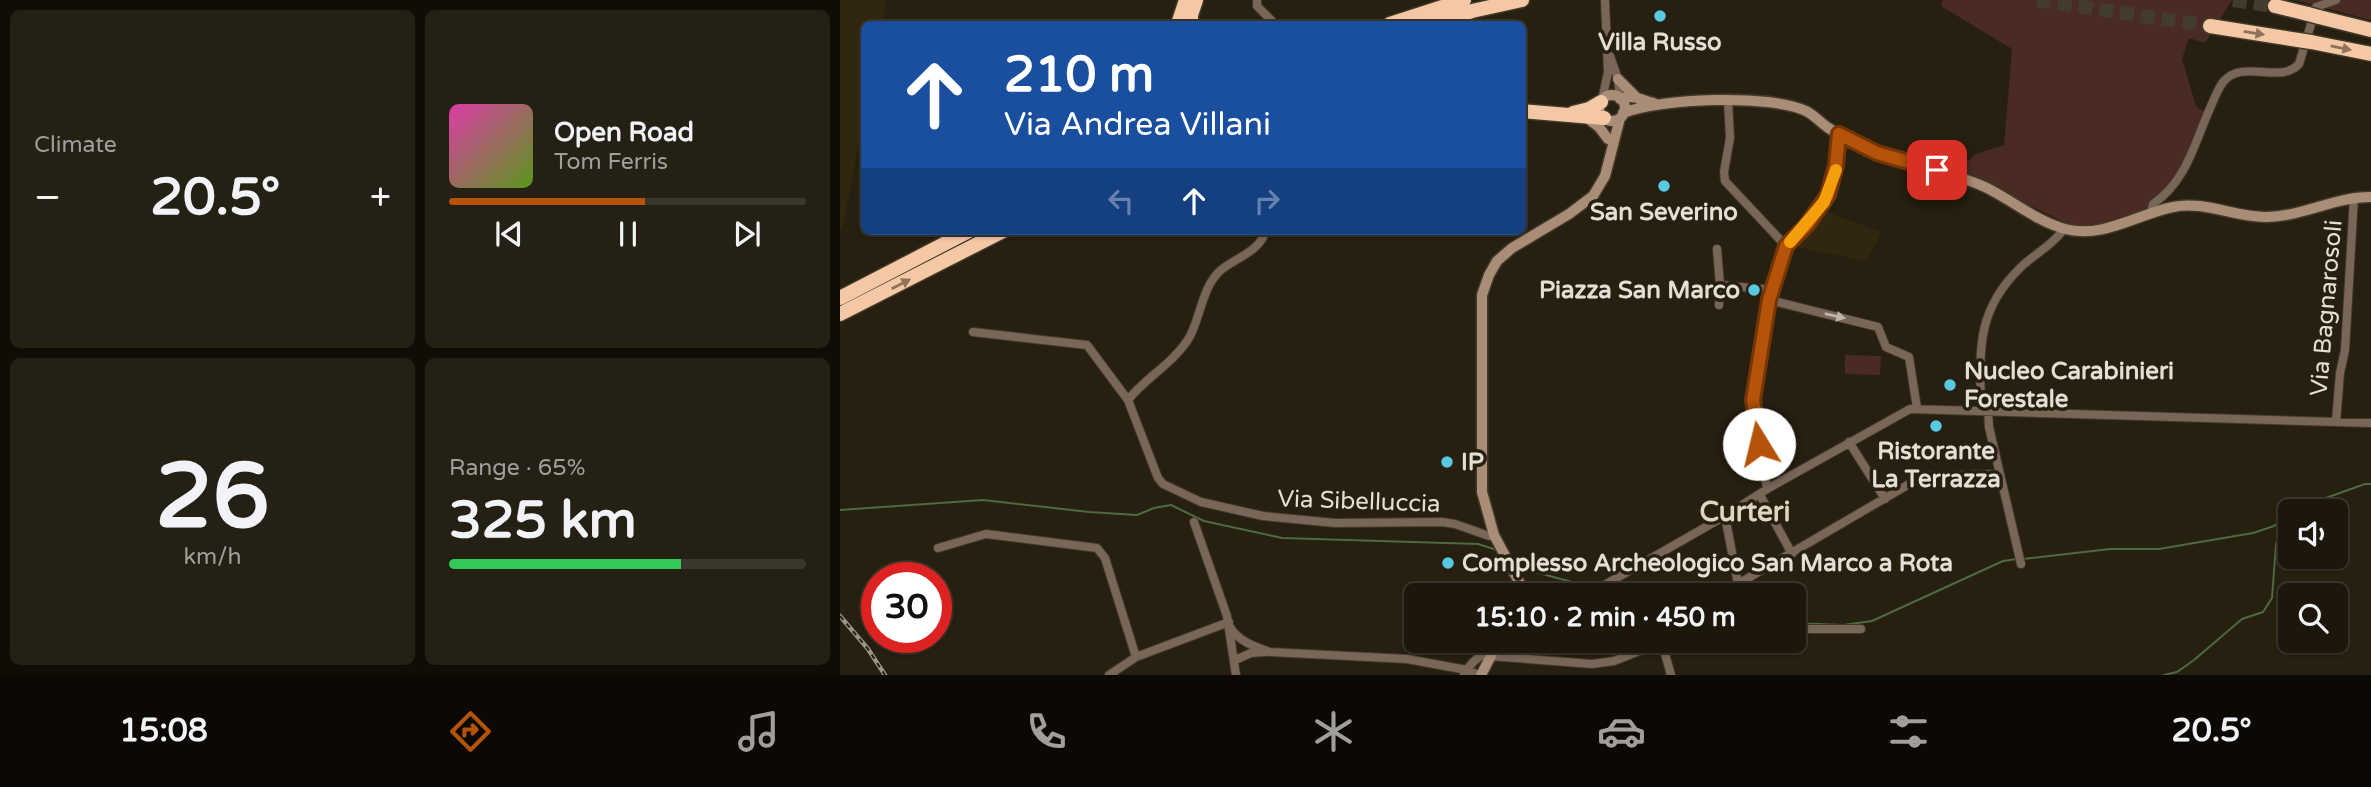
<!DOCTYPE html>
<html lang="en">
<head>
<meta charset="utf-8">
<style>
	:root { --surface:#1d170b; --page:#252014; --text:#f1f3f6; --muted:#a09f9d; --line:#3b362c; --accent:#b45309 }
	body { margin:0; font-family:"Varela Round",sans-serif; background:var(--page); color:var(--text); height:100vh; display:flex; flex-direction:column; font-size:26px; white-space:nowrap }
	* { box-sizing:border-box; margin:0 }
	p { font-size:23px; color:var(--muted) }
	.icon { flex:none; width:38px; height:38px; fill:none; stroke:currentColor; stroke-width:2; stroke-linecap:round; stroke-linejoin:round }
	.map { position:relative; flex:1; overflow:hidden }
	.side { display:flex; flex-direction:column; gap:10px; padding:10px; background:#100d06; width:840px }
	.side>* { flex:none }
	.top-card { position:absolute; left:21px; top:21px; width:665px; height:214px; border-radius:10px; box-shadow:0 2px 5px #0004,0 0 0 2px var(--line); background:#1a4fa0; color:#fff; overflow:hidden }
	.buttons { position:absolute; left:1438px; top:499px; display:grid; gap:14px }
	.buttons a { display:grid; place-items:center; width:70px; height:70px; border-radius:10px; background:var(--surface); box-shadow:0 2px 5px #0004,0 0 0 2px var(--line); font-size:35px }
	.speed { position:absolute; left:21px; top:562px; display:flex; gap:14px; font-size:35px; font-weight:700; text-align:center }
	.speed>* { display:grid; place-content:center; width:91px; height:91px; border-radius:50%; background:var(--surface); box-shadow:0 2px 5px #0004,0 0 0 2px var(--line); line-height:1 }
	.speed .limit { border:10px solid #d22; background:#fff; color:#111 }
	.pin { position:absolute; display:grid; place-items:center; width:60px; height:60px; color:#fff; margin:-30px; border-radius:14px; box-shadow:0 4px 10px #0006 }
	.me { position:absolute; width:77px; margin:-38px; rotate:351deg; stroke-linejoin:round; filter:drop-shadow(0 0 5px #0008) }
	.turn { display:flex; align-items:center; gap:24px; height:147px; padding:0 28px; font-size:32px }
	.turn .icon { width:91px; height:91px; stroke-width:2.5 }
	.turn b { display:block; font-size:49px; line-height:60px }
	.lanes { display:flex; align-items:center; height:66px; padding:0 28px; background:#0003; justify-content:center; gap:35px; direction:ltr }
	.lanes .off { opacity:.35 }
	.big { font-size:52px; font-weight:700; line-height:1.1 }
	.side .card { flex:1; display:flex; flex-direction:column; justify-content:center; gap:10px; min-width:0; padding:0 24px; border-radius:10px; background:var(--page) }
	.side .dial { align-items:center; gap:0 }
	.dial b { font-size:91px; line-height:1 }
	.song { display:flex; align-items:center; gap:21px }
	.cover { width:84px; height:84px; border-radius:10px; background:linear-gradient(135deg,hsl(320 70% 55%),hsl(90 70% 35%)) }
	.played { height:7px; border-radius:4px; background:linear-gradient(90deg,var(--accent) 55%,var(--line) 55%) }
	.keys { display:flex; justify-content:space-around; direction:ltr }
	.heat { display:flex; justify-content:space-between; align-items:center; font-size:38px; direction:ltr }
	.charge { height:10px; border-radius:5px; background:linear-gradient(90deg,#34c759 65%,var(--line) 0) }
	.side .tiles { flex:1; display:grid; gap:10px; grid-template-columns:repeat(2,1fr) }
	.trip { position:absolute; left:564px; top:583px; width:402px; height:70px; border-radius:10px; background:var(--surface); box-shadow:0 2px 5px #0004,0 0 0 2px var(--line); font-weight:700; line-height:70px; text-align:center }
	.dock { display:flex; height:112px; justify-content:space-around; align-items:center; background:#0c0904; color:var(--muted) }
	.dock .icon { width:49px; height:49px }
	.dock .active { color:var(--accent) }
	.dock b { font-size:32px; color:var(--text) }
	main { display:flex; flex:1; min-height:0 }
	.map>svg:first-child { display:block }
</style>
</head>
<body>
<main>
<section class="side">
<div class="tiles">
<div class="card"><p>Climate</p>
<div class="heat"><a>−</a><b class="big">20.5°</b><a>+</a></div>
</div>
<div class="card">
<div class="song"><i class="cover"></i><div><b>Open Road</b><p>Tom Ferris</p></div></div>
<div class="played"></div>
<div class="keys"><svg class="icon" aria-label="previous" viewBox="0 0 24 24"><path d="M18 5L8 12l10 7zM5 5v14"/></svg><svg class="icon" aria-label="pause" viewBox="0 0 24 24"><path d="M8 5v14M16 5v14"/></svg><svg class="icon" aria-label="next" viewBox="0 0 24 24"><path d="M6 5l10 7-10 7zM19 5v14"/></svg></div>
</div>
<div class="card dial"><b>26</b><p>km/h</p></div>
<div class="card"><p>Range · 65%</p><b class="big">325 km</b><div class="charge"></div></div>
</div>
</section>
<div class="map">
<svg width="1531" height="675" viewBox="0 0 1531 675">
	<rect width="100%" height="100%" fill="#271f0f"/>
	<path fill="#312710" d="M0,0H46L42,24H24V127L17,153L5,217L0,232Z
		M982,210L1042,232L1026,261L956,247L957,240Z"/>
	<path fill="#492b24" d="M1103,0H1392L1365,43L1349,38L1342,59L1356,106L1367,114L1348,164L1325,196L1299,213L1275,221L1234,227L1125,173L1126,163L1136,154L1164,145L1172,49L1101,6Z
		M1455,0H1531V20Z
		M1005,355L1041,356L1040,375L1005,374Z"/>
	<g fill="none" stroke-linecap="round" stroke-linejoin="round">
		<path stroke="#4d6a43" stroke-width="2" d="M0,510L143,500L249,512L297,515L314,508L331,505L364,521L442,538L638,544L657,550
			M1456,511L1466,505L1525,484H1531
			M669,554L695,572L754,588
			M1183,559L1270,549H1319L1413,533L1434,526L1444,518
			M763,591L777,595
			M954,623L1003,625L1032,621L1163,561L1177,559
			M1324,675L1337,672L1354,660L1402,619L1423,612L1432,598L1436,544L1444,518L1451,514"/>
		<path stroke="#433c2d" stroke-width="14" stroke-dasharray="14 7" stroke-linecap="butt" d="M1197,0L1370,26
			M1393,0L1435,6"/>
		<g stroke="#413a2b" stroke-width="10">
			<path id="street" d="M417,0V6L435,24
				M770,56L778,79L780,99
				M762,100L768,72L765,0
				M888,101L890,138L884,172L885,181L946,246L929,300L913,400L927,489
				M1311,213L1313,204C1347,181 1355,141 1371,106C1374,99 1378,89 1383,82C1403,58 1440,85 1459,64L1476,7L1496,0
				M425,231C422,250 394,259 381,270C362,286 361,317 349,338C333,364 306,377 288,400L318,478L323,484L361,502L423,516L495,523L602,522L615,524L649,536L654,535
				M946,246C986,212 995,185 999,134
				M877,249L880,285L879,305
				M880,285L932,290
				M929,300L1038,327L1046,347L1069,357L1077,408
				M133,332L247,345L288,400
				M1141,410C1140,352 1135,312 1180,268C1194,254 1212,246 1224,229
				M1148,410L1149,427L1181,564
				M1496,422L1500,373L1505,350L1514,197
				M1009,442L1045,499
				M920,495L952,554
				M885,516L898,584
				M354,522L387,616L396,675
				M98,548L146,534L257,548L265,558L296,657
				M898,584L1083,476L1159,474
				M747,595L885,516L927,489L1070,409L1531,423
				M893,595L898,584
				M390,627C398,641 415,647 430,652L567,659L627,670L639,675
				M954,629H1021
				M822,643L831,675
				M650,656L752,664L774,661L827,640
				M395,660L411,653L425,652
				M269,675L296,657L389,622
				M624,675C631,662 639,655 653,651"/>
		</g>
		<g stroke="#413a2b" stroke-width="13">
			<path id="secondary" d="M778,79L796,97
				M759 108a13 13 0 1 1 26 0a13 13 0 1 1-26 0Z
				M780,99C793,94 801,100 814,103
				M783,113C821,98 929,94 966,111C974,115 980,122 987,127C1002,137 1018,145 1034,152C1070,166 1110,171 1145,187C1172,200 1196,221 1225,229C1262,239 1298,214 1333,207C1364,200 1396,218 1427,217C1464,216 1494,197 1531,197
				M747,118L759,127L768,139
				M686,595L654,535L642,492V295L649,275L657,261L672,248L729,214L753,196L765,176L780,118
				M695,595L702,593L710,595
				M641,675L654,650L668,640"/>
		</g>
		<g stroke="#413a2b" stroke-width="17">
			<path id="highway" d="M1435,6L1468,14
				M1479,17L1531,30
				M338,24L346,0
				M351,24V15L356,0
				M550,24L624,0
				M593,24L632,11L682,0
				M1370,26L1458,40
				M1471,42L1531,54
				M682,111L764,118
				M733,113L749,109L761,102
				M0,298L129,231
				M0,314L163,231"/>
		</g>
		<use href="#street" stroke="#786658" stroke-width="8"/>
		<use href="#secondary" stroke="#aa8d77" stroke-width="10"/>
		<use href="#highway" stroke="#f4c7a5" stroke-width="14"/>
		<g stroke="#9b9488" stroke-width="4.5">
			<path id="rail" d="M0,616L28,649L45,675"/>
		</g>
		<use href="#rail" stroke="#271f0f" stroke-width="2" stroke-dasharray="5" stroke-linecap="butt"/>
		<g stroke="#413a2b" stroke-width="17" stroke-linecap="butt">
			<path id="highway-bridge" d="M1468,14L1479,17
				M1458,40L1471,42"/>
		</g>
		<use href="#highway-bridge" stroke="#f4c7a5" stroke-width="14"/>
	</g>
	<defs><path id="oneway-solid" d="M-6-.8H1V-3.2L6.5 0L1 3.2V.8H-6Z" transform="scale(1.75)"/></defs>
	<g fill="#8e735a">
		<use href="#oneway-solid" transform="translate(1414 33) rotate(9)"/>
		<use href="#oneway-solid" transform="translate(1501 48) rotate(12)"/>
		<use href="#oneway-solid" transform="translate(61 284) rotate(-27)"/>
	</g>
	<use fill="#beb5a9" href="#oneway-solid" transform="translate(995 316) rotate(13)"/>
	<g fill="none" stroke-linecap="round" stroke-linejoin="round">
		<g stroke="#753606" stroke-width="18">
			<path id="route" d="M919,444L913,400L929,300L946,246L967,225L988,195L996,165L999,134L1037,153L1097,170"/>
		</g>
		<use href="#route" stroke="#b45309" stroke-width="12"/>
		<path stroke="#f59e0b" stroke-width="12" d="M950,242L984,202L996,170"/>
	</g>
	<g fill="#58c9e3" stroke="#271f0f" stroke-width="2.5">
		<circle cx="820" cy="16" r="7"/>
		<circle cx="824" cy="186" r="7"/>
		<circle cx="914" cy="290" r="7"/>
		<circle cx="1110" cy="385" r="7"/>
		<circle cx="1096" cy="426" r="7"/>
		<circle cx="607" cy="462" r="7"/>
		<circle cx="608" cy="563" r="7"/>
	</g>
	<g text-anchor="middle" stroke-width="7" stroke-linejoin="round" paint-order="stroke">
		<g font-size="24" font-weight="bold" fill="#e4dfd5" stroke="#271f0f">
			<text x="820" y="50">Villa Russo</text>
			<text x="824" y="220">San Severino</text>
			<text x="900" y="298" text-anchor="end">Piazza San Marco</text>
			<text x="1124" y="379" text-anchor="start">Nucleo Carabinieri<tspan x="1124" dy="28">Forestale</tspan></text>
			<text x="1096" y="459">Ristorante<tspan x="1096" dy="28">La Terrazza</tspan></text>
			<text x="621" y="470" text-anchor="start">IP</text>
			<text x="622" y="571" text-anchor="start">Complesso Archeologico San Marco a Rota</text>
		</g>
		<g font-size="24" fill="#e4dfd5" stroke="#271f0f">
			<text transform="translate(1486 308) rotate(-85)" y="8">Via Bagnarosoli</text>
			<text transform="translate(519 501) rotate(2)" y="8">Via Sibelluccia</text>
		</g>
		<g font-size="28" font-weight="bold" fill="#dfd5c0" stroke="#271f0f">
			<text x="905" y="521">Curteri</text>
		</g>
	</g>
</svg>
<div class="buttons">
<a><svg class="icon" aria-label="sound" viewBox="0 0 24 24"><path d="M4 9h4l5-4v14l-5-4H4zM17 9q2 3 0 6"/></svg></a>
<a><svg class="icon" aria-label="search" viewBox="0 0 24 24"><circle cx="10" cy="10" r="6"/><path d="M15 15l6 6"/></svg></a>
</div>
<div class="speed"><div class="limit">30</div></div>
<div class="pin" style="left:1097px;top:170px;background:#d93025"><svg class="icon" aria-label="arrive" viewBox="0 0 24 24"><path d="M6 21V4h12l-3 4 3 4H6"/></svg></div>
<svg class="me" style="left:919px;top:444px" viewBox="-20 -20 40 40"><circle r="19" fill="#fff"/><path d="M0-13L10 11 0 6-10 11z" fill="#b45309"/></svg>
<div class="trip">15:10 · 2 min · 450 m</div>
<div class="top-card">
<div class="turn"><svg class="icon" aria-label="ahead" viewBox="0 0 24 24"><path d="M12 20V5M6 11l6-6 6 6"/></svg><div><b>210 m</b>Via Andrea Villani</div></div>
<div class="lanes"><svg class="icon off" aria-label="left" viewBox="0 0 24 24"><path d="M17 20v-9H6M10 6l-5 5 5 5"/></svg><svg class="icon" aria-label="ahead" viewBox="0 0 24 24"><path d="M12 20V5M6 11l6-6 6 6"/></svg><svg class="icon off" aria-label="right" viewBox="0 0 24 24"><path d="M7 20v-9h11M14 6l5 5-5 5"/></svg></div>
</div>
</div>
</main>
<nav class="dock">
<b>15:08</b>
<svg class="icon active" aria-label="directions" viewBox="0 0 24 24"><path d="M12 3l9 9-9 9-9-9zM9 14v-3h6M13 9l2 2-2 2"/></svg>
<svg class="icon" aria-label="music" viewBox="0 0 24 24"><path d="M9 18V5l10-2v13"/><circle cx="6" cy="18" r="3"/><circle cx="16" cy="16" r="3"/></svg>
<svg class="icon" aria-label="phone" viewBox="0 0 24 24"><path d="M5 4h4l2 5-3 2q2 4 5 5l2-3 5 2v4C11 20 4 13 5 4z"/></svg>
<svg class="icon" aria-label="climate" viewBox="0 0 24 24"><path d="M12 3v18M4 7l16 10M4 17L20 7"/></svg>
<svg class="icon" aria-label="car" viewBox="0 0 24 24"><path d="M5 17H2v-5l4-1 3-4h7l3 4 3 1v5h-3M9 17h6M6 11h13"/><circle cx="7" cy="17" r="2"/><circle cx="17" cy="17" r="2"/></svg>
<svg class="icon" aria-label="filters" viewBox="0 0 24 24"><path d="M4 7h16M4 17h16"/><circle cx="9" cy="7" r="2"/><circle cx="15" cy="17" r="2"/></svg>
<b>20.5°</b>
</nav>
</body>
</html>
